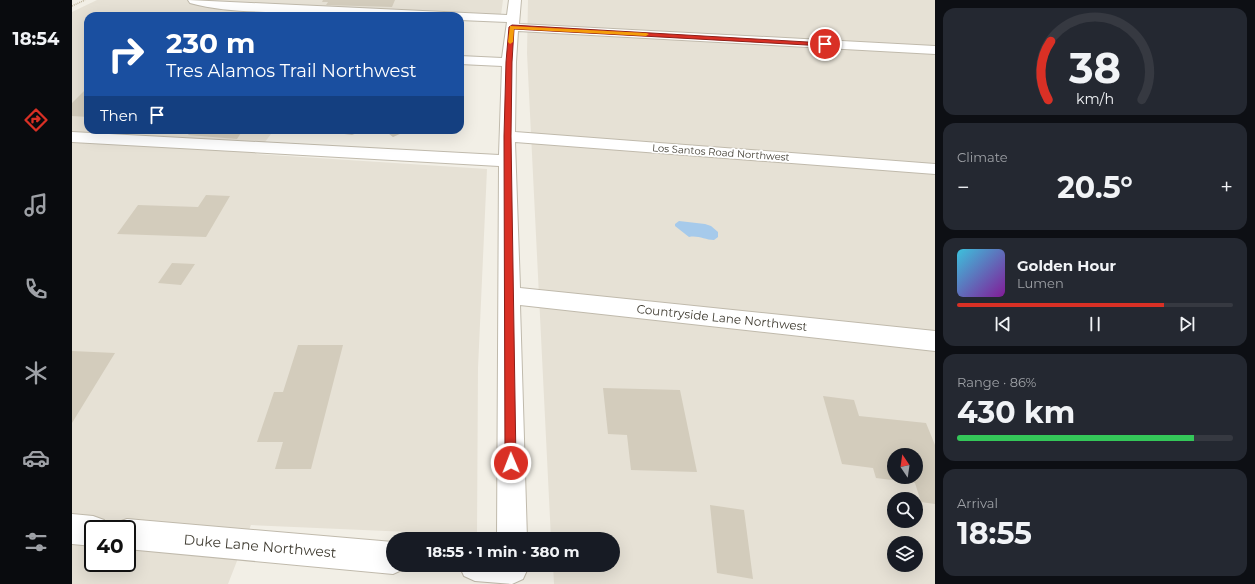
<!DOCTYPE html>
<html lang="en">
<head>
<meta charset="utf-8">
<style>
	:root { --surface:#171b24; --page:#242831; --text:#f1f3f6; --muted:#9ea1a6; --line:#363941; --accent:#d93025 }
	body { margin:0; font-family:Montserrat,sans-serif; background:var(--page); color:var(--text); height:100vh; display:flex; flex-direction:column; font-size:15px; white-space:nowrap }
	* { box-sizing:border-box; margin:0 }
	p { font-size:13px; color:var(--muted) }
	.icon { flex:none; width:22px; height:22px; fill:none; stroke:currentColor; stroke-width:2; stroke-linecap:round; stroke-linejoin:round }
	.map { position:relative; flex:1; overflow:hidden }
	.details { display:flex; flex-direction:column; gap:8px; padding:8px; background:#0d0f14; width:320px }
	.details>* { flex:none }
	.top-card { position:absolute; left:12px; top:12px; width:380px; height:122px; border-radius:12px; box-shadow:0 4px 16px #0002; background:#1a4fa0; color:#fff; overflow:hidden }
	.needle { width:26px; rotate:347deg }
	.controls { position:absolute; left:815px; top:448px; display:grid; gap:8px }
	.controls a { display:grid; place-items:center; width:36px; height:36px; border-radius:50%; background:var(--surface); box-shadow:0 4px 16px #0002; font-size:20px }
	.speed { position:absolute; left:12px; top:520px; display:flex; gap:8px; font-size:20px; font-weight:700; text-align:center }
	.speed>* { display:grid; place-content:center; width:52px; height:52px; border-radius:50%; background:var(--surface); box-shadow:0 4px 16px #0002; line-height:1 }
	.speed .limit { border:2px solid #111; border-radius:6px; background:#fff; color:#111 }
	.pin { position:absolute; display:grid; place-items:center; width:34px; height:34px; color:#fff; margin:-17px; border:2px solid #fff; border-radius:50%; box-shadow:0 1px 4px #0007 }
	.me { position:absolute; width:44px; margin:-22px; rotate:359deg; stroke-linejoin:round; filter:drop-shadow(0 0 3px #0008) }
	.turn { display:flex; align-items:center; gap:14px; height:84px; padding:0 16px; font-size:18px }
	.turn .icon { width:52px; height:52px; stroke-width:2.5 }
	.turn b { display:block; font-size:28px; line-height:34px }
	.then { display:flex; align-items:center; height:38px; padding:0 16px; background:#0003; gap:8px; font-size:15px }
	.big { font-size:30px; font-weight:700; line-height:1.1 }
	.details .widget { flex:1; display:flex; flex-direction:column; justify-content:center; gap:6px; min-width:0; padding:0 14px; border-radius:12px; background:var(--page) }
	.details .dial { align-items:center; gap:0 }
	.dial svg { height:104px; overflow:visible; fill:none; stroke:var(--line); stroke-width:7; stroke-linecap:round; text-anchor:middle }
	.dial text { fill:var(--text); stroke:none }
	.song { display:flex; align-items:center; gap:12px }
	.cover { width:48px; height:48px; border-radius:6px; background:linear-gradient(135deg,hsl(190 70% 55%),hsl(290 70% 35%)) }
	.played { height:4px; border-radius:2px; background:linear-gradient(90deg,var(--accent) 75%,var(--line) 75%) }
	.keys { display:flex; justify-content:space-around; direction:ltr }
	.heat { display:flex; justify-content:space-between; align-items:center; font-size:22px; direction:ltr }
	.charge { height:6px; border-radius:3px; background:linear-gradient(90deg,#34c759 86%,var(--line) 0) }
	.trip { position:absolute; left:314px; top:532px; width:234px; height:40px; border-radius:20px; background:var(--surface); box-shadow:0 4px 16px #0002; font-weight:700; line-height:40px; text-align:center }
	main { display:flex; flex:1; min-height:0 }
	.menu { display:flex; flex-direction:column; width:72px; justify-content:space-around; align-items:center; background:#090b0e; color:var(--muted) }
	.menu .icon { width:28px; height:28px }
	.menu .on { color:var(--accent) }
	.menu b { font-size:18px; color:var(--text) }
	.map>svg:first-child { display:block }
</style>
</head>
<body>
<main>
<nav class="menu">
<b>18:54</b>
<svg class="icon on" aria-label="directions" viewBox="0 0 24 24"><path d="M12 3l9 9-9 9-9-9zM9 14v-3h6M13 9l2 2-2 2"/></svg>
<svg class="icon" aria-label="music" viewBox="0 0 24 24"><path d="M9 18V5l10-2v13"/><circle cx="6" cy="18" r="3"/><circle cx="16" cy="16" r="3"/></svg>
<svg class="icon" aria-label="phone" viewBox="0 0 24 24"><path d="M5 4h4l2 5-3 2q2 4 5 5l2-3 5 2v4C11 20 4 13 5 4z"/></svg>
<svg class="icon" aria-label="climate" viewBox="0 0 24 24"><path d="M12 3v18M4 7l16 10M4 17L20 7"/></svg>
<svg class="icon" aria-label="car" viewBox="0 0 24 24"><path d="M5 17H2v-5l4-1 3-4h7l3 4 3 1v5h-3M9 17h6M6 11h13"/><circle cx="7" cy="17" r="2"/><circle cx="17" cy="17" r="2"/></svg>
<svg class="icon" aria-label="filters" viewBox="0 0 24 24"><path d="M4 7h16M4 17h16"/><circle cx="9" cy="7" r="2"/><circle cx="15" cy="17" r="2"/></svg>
</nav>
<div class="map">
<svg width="863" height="584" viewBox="0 0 863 584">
	<rect width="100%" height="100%" fill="#f2efe6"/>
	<path fill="#e6e1d5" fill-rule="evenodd" d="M25,0H431L429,15L223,6L216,16H16V130H202L184,154L415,169L406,368L405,535L179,525L156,584H0V12ZM21,529H55V563H21Z
		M456,0H863V584H482L481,565H541V539H479L455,53ZM822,455H844V477H822ZM822,499H844V521H822ZM822,543H844V565H822Z"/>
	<path fill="#a6caeb" d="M607,221L633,224L639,226L646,232V237L642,240C633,240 626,235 617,237L603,226V224Z"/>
	<path fill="#d3ccbc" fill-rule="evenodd" d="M251,0H323L320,7L254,5L256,2H250Z
		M12,91H16V117L0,116V103Z
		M120,130H171L165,139L116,135Z
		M242,130H287L285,133L280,135Z
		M312,130H337L321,137Z
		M134,195L158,196L134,237L45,234L66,205L126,207Z
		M100,263L123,264L109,285L86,283Z
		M226,345H271L239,469H203L211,442H185L202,392H211Z
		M0,351L43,353L0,423Z
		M531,388L608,390L625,472L559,470L555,435L536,434Z
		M751,396L782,400L787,416L854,423L863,445V504L849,502L843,483L804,478L801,468L770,464ZM822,455H844V477H822Z
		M638,505L672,510L681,579L645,573Z"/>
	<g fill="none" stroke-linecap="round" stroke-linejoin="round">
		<g stroke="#c0baac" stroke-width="2">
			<path id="minor" d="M116,0L435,15L437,0H449L447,24L863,46V54L446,31L444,62L443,132L863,164V174L443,142L448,288L863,331V351L448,305L455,539H425L427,166L0,142V132L427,155L430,66L388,64V56L430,58L435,22L388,20V16C331,16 274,15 217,13C184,11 150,12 118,3Z
				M0,514L21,516L32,520L35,529H21V546L0,544Z
				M55,519L321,542V565H334L332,569L321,574L55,549V529H42L44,523Z
				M387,565H455L456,568L451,579L440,584L403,581L392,576Z"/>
		</g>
		<path stroke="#beb49c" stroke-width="1.5" stroke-dasharray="1 1" stroke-linecap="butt" d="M0,6L13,0"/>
		<use href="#minor" fill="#fff" fill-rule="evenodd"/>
	</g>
	<path fill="#d93025" stroke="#8d1f18" d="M440,25L753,43L756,44L753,46L442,29L440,62L439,136L444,463L443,467L439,468L435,467L433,463L432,136L434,62L437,27Z"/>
	<path fill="#f59e0b" d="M438,26L574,33L577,34L574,36L442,29L441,42L438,44L436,42Z"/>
	<g text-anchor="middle" stroke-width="3.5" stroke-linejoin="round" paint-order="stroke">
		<g font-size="10" fill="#444036" stroke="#fff">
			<text transform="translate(649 152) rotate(4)" y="4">Los Santos Road Northwest</text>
		</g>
		<g font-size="12" fill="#444036" stroke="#fff">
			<text transform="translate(650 318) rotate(6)" y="4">Countryside Lane Northwest</text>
		</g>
		<g font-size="14" fill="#444036" stroke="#fff">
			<text transform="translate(188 546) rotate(5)" y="5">Duke Lane Northwest</text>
		</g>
	</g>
</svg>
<div class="controls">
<a><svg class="needle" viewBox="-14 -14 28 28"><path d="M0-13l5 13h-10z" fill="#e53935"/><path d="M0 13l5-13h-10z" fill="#9ea1a6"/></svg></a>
<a><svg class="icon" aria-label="search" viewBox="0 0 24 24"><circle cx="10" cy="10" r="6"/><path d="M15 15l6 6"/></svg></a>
<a><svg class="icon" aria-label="layers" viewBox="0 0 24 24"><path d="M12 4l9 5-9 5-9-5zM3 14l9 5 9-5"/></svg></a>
</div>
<div class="speed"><div class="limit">40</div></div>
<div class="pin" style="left:753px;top:44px;background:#d93025"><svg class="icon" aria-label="arrive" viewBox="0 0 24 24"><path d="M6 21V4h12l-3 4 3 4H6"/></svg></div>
<svg class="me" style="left:439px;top:463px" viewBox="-20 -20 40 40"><circle r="17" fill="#d93025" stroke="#fff" stroke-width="3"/><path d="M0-11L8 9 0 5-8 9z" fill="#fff"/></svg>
<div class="trip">18:55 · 1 min · 380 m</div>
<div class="top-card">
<div class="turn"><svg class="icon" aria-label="right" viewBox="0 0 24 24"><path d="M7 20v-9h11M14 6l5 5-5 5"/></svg><div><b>230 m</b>Tres Alamos Trail Northwest</div></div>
<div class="then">Then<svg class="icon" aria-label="arrive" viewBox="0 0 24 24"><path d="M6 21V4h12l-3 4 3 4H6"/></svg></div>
</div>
</div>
<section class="details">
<div class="widget dial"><svg viewBox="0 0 100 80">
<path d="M14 69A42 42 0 1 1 86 69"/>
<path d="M14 69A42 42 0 0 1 16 24" stroke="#d93025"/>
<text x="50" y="56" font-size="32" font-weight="700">38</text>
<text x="50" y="72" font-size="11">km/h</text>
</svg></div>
<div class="widget"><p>Climate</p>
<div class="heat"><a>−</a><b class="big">20.5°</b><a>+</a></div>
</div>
<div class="widget">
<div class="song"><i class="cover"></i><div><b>Golden Hour</b><p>Lumen</p></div></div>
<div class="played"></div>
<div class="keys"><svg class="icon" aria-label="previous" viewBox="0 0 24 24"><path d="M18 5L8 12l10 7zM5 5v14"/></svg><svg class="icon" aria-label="pause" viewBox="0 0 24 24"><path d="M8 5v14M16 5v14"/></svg><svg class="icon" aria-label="next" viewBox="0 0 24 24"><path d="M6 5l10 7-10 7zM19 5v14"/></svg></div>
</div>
<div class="widget"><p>Range · 86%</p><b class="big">430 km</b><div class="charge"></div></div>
<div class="widget"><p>Arrival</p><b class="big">18:55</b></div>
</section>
</main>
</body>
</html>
